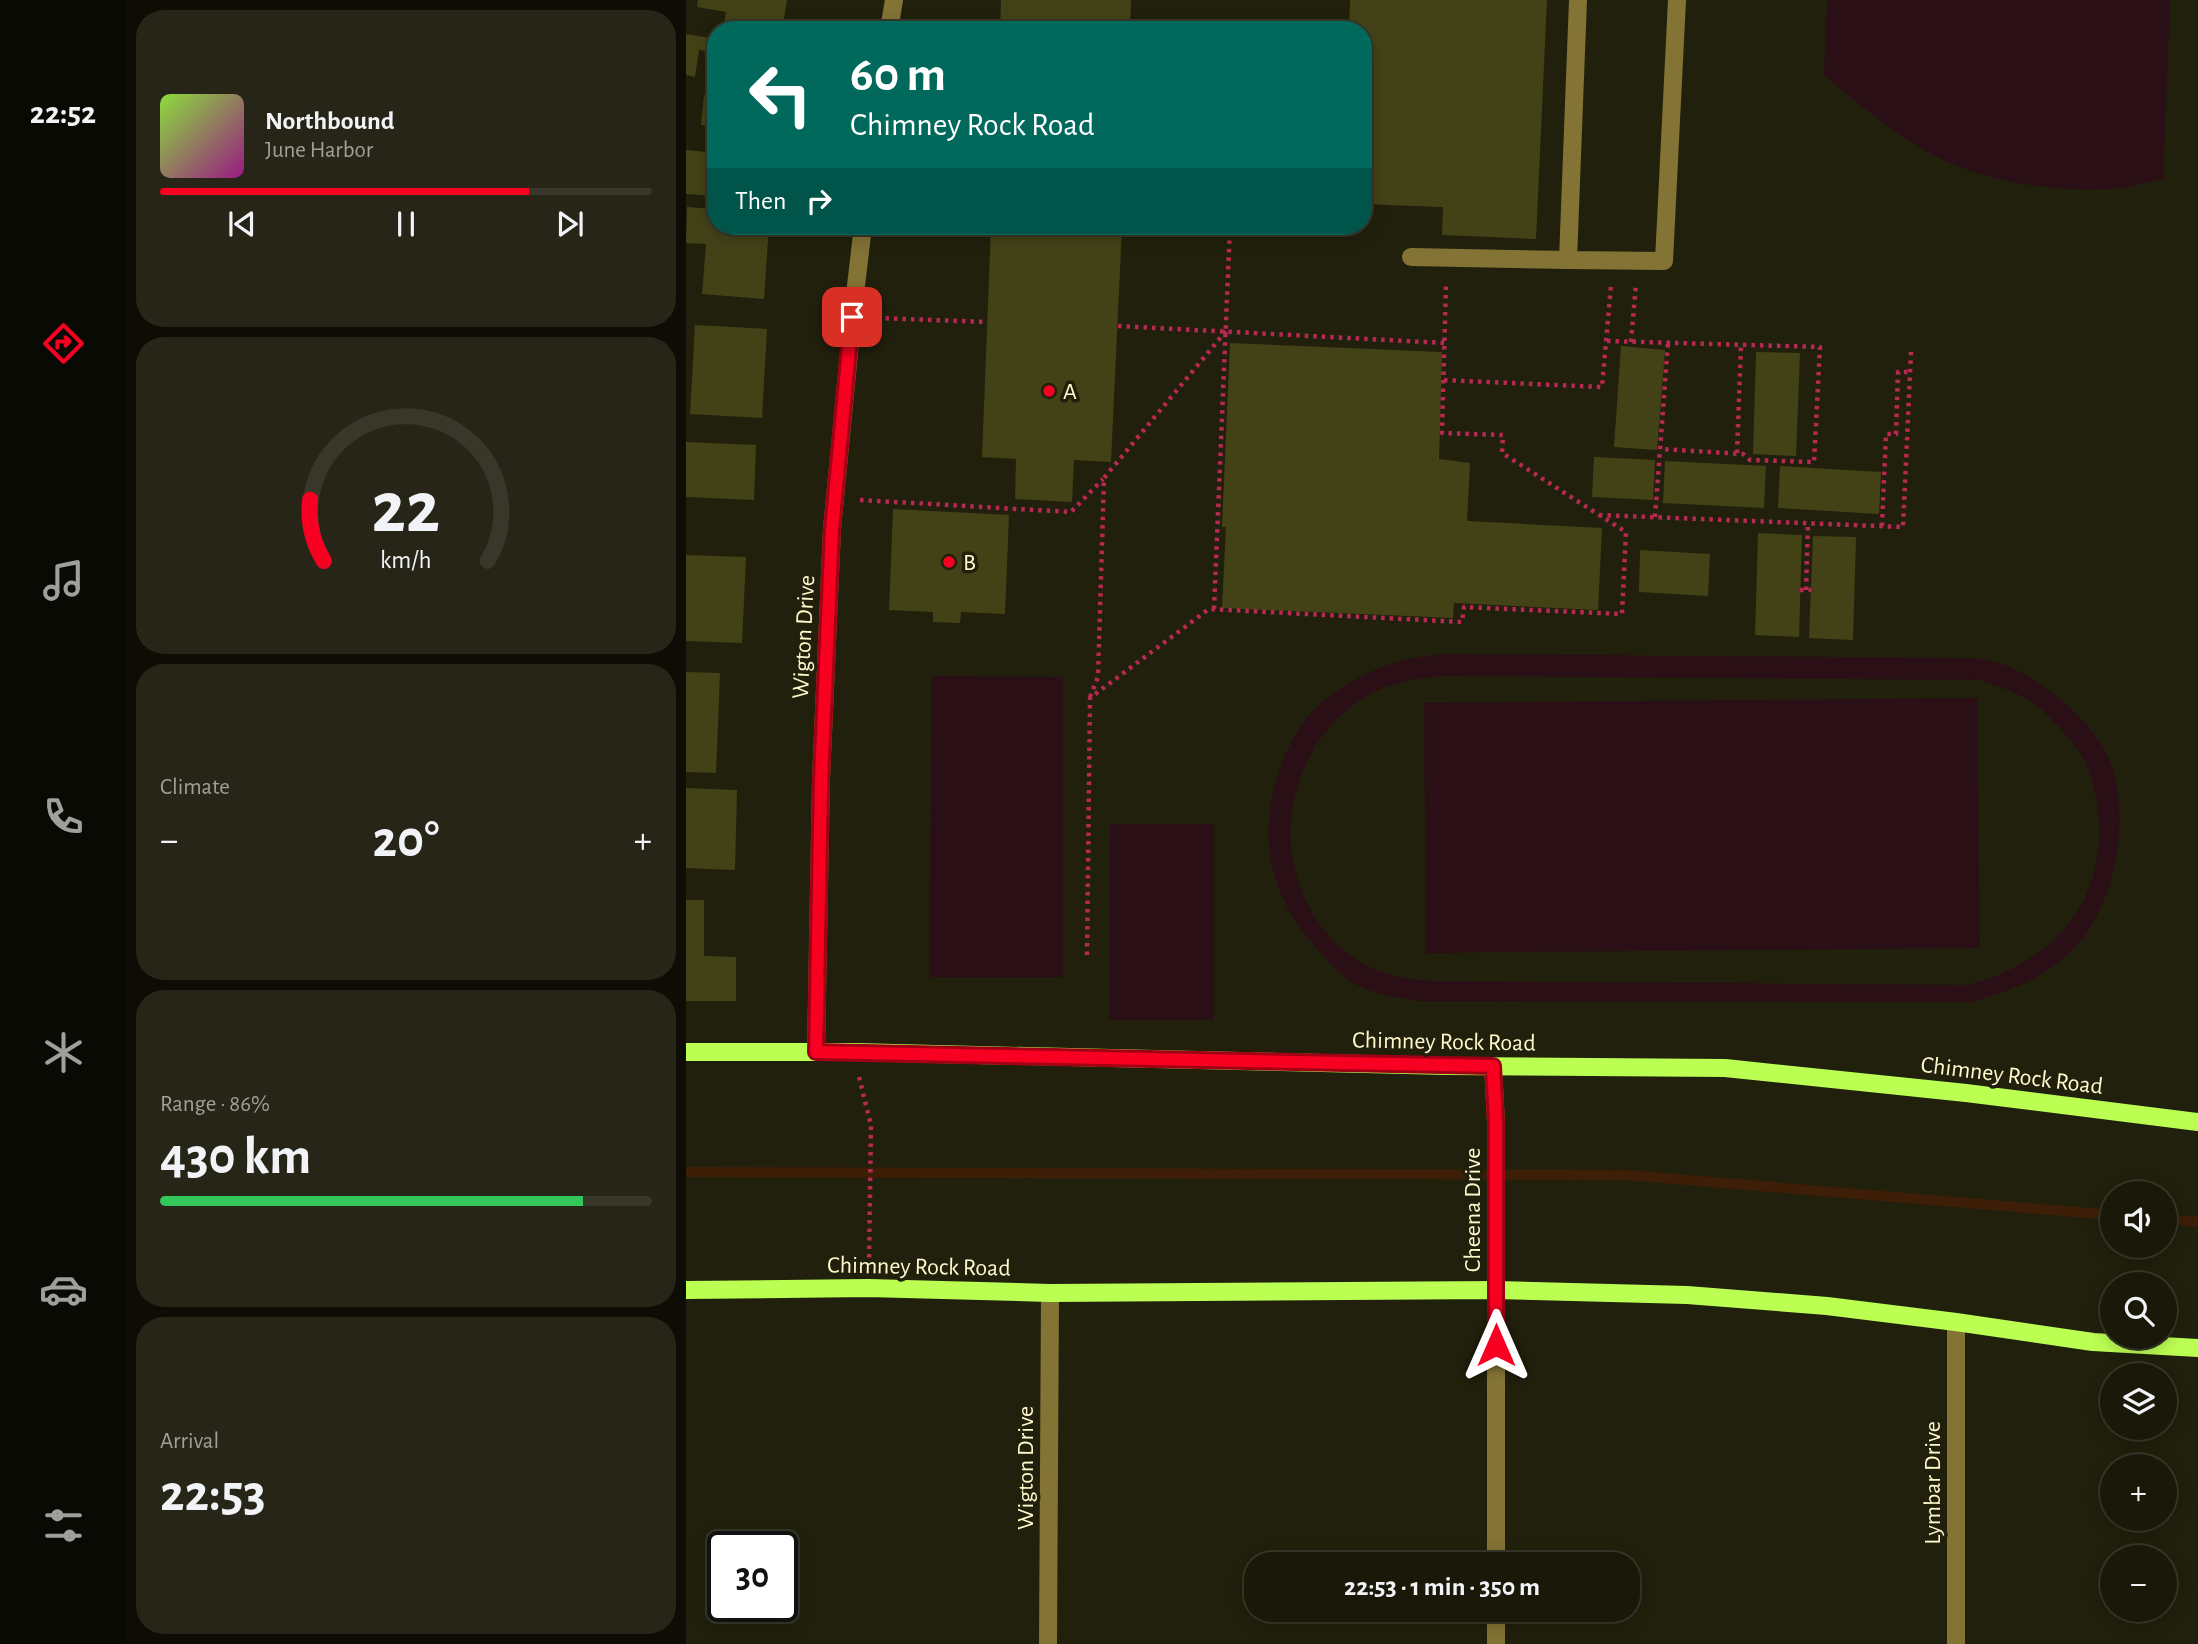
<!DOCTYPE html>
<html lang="en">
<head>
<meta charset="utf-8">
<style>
	:root { --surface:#191809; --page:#262517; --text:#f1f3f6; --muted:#9fa09c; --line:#37372a; --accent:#f70021 }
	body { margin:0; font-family:"Alegreya Sans",sans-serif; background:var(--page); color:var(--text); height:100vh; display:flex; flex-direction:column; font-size:26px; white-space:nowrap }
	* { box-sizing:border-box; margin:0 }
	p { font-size:23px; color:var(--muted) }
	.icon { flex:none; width:38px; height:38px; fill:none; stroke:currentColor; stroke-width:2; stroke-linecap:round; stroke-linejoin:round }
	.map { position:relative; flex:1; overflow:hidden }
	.side { display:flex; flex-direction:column; gap:10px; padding:10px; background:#0e0d05; width:560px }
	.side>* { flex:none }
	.banner { position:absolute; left:21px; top:21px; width:665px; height:214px; border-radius:28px; box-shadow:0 4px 18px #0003,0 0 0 2px var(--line); background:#00695c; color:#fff; overflow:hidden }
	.controls { position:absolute; left:1414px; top:1181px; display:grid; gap:14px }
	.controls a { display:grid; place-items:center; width:77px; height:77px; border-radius:50%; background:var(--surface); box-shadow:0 4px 18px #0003,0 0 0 2px var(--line); font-size:35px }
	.speed { position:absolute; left:21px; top:1531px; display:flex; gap:14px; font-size:35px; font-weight:700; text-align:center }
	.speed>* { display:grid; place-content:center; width:91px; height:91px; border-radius:50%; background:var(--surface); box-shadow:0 4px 18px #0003,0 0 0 2px var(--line); line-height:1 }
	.speed .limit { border:4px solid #111; border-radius:10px; background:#fff; color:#111 }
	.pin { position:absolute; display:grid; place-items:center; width:60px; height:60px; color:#fff; margin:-30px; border-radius:14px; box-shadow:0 4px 10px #0006 }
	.me { position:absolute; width:77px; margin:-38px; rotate:0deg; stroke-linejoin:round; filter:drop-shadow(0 0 5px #0008) }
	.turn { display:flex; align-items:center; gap:24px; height:147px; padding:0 28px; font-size:32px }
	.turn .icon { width:91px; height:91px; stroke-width:2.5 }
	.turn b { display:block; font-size:49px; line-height:60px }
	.then { display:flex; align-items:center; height:66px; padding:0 28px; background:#0003; gap:14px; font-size:26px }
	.big { font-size:52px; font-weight:600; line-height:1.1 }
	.side .card { flex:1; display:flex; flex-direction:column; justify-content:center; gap:10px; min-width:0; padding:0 24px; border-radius:28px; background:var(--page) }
	.side .dial { align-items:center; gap:0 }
	.dial svg { height:182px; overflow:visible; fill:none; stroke:var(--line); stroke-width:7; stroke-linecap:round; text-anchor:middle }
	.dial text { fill:var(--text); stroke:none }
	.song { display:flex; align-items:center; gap:21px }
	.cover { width:84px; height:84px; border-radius:10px; background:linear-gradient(135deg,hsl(90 70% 55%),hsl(310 70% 35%)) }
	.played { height:7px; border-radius:4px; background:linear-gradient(90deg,var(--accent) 75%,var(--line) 75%) }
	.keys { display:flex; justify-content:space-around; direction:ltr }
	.heat { display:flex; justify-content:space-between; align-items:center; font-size:38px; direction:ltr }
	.charge { height:10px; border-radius:5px; background:linear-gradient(90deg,#34c759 86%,var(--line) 0) }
	.trip { position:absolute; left:558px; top:1552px; width:396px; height:70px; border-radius:28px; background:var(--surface); box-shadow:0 4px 18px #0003,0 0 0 2px var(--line); font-weight:600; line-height:70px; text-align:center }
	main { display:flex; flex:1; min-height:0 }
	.menu { display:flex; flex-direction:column; width:126px; justify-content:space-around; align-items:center; background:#0a0a04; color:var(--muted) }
	.menu .icon { width:49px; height:49px }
	.menu .active { color:var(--accent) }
	.menu b { font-size:32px; color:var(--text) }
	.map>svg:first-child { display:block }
</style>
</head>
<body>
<main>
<nav class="menu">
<b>22:52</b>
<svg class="icon active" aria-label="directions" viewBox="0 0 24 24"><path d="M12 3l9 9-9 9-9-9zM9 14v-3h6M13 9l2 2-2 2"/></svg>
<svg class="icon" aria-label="music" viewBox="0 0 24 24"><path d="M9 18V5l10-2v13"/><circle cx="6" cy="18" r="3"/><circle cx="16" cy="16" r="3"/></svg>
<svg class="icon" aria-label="phone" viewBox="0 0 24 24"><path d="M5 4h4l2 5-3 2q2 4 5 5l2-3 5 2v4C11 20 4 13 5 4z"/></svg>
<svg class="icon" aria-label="climate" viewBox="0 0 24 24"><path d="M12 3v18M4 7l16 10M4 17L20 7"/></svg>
<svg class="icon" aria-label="car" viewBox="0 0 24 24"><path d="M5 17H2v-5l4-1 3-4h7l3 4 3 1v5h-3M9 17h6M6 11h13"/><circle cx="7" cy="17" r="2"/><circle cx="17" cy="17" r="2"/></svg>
<svg class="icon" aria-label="filters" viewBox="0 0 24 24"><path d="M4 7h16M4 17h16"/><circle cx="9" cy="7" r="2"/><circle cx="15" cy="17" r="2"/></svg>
</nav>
<section class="side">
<div class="card">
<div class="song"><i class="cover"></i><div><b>Northbound</b><p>June Harbor</p></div></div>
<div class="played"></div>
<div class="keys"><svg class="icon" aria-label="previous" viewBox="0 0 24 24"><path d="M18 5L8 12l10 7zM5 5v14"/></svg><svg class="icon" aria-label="pause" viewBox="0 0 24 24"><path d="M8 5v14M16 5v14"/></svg><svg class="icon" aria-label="next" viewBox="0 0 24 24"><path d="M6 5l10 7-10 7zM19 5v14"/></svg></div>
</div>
<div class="card dial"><svg viewBox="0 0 100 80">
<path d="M14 69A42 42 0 1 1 86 69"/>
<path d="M14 69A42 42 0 0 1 8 42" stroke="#f70021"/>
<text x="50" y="56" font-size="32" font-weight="700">22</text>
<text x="50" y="72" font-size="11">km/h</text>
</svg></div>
<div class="card"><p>Climate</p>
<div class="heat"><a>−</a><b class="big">20°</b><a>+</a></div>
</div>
<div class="card"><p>Range · 86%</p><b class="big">430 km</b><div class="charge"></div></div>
<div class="card"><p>Arrival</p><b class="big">22:53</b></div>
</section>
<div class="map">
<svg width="1512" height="1644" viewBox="0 0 1512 1644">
	<rect width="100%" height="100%" fill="#21200c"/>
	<path fill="#2b0f17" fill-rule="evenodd" d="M1141,0H1484L1477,179C1460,182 1442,188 1424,189C1364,192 1289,181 1237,149C1201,128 1170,102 1138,75Z
		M757,654L1286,658C1297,660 1308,661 1318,665C1331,669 1344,677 1355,685C1379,701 1404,724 1418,749C1437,783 1436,833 1428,869C1420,903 1403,938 1376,960C1349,982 1317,993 1284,1002L730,1001C710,997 687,994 669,984C651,974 636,954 623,939C603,915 588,886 584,853C577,807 597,738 632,706C667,674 710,658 757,654ZM757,676L1293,680C1312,686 1335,693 1351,706C1363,715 1391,745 1397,757C1418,802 1420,863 1394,907C1370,948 1325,976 1279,985L746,981C715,979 681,971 657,950C581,883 590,760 671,702C694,685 728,678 757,676Z
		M245,676L377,677V977H244Z
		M1291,698L1294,948L740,953L738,703Z
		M424,824H528V1020H423Z"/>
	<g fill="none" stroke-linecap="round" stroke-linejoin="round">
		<path stroke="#3f1e07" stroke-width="10" d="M0,1172L941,1175L1426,1215
			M1479,1219L1512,1222"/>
	</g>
	<path fill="#434217" d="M12,0H101L96,30H37L40,12L11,7Z
		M315,0H445L444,30H314Z
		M664,0H861L850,239L756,235L757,207L677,204V30H663Z
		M0,34L30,39V53L13,50L9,77L0,75Z
		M18,95L30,96V126L15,125Z
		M0,150L30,153V196L0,194Z
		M1,207L30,209V226H83L78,299L16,294L20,244L0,243Z
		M305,226H436L425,462L388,460L386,502L329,499L330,459L296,457Z
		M9,325L81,329L76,418L4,414Z
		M544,343L756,352L753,459L784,463L781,521L916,528L912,610L768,603L767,618L536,608L540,527H536Z
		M935,346L979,350L971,450L928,447Z
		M1070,352L1114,353L1110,456L1067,454Z
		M0,442L70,445L68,500L0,497Z
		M908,457L969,460L967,500L906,497Z
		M979,461L1080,466L1078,508L977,503Z
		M1094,466L1195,472L1193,514L1092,508Z
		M207,509L323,515L319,614L275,612L274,623L247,622V612L203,610Z
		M1072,533L1116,535L1113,637L1069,635Z
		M1127,536L1170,537L1167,640L1123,638Z
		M954,550L1024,554L1022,596L953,592Z
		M0,555L60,557L56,643L0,641Z
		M0,672L34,673L30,773L0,772Z
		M0,788L51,790L49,870L0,868Z
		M0,900H18V956L50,957V1001H0Z"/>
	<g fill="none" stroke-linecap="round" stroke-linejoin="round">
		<path stroke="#b72852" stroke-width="4.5" stroke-dasharray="3.5 5" stroke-linecap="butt" d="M191,318L300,322
			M432,326L759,343
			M921,341L1134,347L1128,462L1064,460L1057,454L974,449
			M945,342L950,284
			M758,380L916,387L925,285
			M1051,453L1055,345
			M174,500L385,512L417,479
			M913,515L1217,527L1225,352
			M969,517L982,343
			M1196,526L1200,434H1210L1212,372H1224
			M1114,590H1125
			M1120,590L1122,523
			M528,609L544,226
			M404,697L412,677L418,478L540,331
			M401,955L404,698L523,609L776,622L778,607L936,614L940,532L816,453L817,435L756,433L760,283
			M173,1077L185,1125L183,1263"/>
		<path stroke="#837335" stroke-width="18" d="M892,0L882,260L978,261L991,0
			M203,30L208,0
			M725,257L882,260
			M130,1052L135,779L146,529L167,311L177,226
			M807,1066L810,1123V1564
			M362,1644L364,1293
			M810,1644V1610
			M1270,1644V1322"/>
		<path stroke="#bcff53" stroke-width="18" d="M0,1052H167L762,1066L1039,1068L1280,1093L1512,1122
			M0,1290L182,1288L364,1293L810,1290L1001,1295L1141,1306L1270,1322L1407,1342L1512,1348"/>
	</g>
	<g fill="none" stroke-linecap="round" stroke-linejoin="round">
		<g stroke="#a10015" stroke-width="18">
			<path id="route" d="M166,317L146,529L135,779L130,1052L807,1066L810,1123V1345"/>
		</g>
		<use href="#route" stroke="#f70021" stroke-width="12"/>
	</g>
	<g fill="#f70021" stroke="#21200c" stroke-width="2.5">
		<circle cx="363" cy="391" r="7"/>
		<circle cx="263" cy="562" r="7"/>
	</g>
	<g text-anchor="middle" stroke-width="7" stroke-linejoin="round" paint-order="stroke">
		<g font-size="24" fill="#fff9cc" stroke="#21200c" text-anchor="start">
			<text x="377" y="399">A</text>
			<text x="277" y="570">B</text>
		</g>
		<g font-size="24" fill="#fff9cc" stroke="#21200c">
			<text transform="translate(117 637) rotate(-87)" y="8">Wigton Drive</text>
			<text transform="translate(758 1041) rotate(1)" y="8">Chimney Rock Road</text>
			<text transform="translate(1326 1075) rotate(7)" y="8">Chimney Rock Road</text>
			<text transform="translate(786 1210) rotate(-90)" y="8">Cheena Drive</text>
			<text transform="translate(233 1266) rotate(1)" y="8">Chimney Rock Road</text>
			<text transform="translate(339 1468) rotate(-90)" y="8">Wigton Drive</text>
			<text transform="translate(1246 1483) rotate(-90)" y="8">Lymbar Drive</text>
		</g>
	</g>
</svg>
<div class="controls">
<a><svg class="icon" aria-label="sound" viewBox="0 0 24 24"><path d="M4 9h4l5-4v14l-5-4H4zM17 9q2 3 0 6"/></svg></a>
<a><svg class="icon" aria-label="search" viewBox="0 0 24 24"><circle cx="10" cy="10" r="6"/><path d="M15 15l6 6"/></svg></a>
<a><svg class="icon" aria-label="layers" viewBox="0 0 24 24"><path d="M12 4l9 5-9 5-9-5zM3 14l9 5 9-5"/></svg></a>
<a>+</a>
<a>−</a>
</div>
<div class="speed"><div class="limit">30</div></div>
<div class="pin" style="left:166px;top:317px;background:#d93025"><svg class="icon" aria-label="arrive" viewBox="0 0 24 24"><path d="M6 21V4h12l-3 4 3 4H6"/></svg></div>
<svg class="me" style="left:810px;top:1345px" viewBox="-20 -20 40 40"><path d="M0-17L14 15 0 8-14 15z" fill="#f70021" stroke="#fff" stroke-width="4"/></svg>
<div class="trip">22:53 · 1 min · 350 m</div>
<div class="banner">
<div class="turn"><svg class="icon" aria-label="left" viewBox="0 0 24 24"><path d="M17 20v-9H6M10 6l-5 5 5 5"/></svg><div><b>60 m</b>Chimney Rock Road</div></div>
<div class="then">Then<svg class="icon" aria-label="right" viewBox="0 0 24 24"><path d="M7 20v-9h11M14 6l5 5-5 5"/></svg></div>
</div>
</div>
</main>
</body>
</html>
